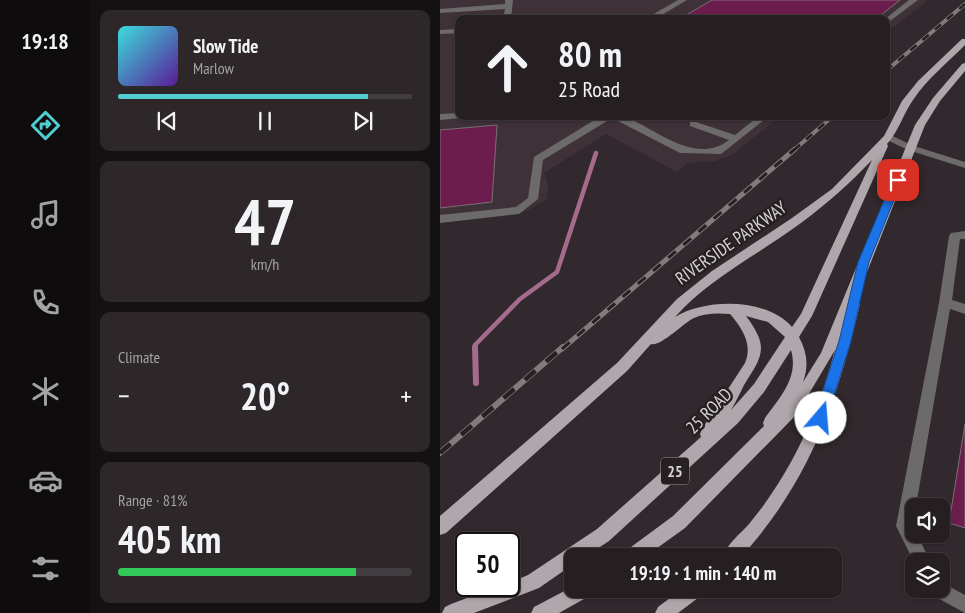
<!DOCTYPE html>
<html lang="en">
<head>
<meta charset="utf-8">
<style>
	:root { --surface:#251f22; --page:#2d272a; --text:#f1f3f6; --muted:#a3a2a5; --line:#423d40; --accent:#52cdcf }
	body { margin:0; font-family:"PT Sans Narrow",sans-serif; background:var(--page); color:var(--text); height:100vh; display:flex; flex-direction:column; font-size:19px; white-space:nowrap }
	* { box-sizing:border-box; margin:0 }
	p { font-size:16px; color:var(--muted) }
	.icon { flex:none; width:28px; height:28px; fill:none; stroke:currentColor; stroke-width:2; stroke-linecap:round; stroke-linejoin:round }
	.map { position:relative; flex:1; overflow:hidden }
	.details { display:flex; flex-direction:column; gap:10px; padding:10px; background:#141113; width:350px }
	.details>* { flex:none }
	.top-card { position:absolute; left:15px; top:15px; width:435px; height:105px; border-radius:10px; box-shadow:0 1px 4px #0004,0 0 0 1px var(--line); background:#251f22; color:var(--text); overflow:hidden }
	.fabs { position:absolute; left:465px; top:498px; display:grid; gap:10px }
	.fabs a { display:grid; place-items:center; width:45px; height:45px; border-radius:10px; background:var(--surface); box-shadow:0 1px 4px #0004,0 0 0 1px var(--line); font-size:25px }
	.speed { position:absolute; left:15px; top:532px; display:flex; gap:10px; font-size:25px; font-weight:700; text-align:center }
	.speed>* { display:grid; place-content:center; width:65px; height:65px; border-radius:50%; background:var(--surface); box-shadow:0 1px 4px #0004,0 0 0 1px var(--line); line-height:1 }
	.speed .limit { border:2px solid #111; border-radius:8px; background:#fff; color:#111 }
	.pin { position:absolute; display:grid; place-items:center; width:42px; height:42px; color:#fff; margin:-21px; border-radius:10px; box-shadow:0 2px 8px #0006 }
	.me { position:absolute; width:55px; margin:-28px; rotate:18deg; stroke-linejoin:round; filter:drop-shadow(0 0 4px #0008) }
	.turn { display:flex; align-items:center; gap:18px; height:105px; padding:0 20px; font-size:22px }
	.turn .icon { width:65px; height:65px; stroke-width:2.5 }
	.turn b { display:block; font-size:35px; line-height:42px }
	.big { font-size:38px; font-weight:700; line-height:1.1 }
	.details .card { flex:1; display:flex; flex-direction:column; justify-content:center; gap:8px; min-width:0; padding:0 18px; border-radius:10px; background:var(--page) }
	.details .dial { align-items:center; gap:0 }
	.dial b { font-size:65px; line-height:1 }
	.song { display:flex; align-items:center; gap:15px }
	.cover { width:60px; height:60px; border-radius:8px; background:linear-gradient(135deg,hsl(180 70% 55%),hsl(270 70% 35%)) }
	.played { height:5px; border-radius:2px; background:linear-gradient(90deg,var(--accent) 85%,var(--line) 85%) }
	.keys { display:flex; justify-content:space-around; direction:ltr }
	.heat { display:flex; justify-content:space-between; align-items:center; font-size:28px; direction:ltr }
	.charge { height:8px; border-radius:4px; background:linear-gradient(90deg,#34c759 81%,var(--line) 0) }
	.trip { position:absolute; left:124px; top:548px; width:278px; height:50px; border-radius:10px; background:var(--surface); box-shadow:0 1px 4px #0004,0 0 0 1px var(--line); font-weight:700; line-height:50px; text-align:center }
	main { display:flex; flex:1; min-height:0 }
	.dock { display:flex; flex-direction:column; width:90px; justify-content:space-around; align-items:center; background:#0f0c0e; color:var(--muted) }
	.dock .icon { width:35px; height:35px }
	.dock .selected { color:var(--accent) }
	.dock b { font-size:22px; color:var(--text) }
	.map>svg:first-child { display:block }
</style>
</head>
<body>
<main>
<nav class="dock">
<b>19:18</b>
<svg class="icon selected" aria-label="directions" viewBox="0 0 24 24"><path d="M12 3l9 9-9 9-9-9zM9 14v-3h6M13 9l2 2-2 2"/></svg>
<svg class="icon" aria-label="music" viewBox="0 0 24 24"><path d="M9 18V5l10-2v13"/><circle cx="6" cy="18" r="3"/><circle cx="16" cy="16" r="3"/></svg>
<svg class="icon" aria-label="phone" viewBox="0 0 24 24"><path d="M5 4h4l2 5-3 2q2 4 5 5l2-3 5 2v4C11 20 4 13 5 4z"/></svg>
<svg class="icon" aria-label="climate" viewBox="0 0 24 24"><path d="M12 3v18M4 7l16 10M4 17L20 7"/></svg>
<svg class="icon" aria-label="car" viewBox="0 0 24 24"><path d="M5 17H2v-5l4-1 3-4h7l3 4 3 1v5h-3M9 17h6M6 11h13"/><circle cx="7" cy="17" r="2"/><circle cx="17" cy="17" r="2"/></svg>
<svg class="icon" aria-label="filters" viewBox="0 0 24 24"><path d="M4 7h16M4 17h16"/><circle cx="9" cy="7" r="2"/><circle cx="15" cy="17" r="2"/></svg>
</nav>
<section class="details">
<div class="card">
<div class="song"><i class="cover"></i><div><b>Slow Tide</b><p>Marlow</p></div></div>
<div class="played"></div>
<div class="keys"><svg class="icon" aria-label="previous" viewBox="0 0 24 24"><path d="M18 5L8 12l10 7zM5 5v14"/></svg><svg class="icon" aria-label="pause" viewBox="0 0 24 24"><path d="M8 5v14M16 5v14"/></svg><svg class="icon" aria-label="next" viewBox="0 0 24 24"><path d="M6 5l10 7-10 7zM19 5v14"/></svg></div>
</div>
<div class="card dial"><b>47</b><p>km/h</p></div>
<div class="card"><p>Climate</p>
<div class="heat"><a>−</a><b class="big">20°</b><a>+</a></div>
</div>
<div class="card"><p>Range · 81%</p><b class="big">405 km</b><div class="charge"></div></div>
</section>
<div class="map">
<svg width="525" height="613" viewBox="0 0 525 613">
	<rect width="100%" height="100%" fill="#31292d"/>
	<path fill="#3e3138" d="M0,0H488L446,33V19H19V116H341L292,155L275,161L248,163L237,172L166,134L104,173L109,187L106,200L85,212L0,223Z"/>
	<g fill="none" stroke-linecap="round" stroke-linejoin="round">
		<path stroke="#a56b8d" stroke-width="4.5" d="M35,349V345L80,299L117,272L156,153"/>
		<path stroke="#a56b8d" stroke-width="6" d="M35,347L36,383"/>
	</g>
	<path fill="#6c1d4e" stroke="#797074" d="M272,0H460L436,19L251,18L255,16L248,14Z
		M57,125L52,202L0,208V130Z
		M525,424V528L509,523Z"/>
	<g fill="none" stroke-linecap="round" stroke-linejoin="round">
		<path fill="#6d6a6b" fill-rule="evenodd" d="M65,0H73L71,19H63L65,9L0,13V9L65,4Z
			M238,0H247L215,19H205Z
			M469,0H478L446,24L445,19Z
			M19,29V33L0,34V30Z
			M19,113V116H23L22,118L0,120V114Z
			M161,116C168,116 178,115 185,117C217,129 255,166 289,140L250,126V122H256L295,135L319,116H329L281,154L240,153L172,118L103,160L98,199L79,214L0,223V215L76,207L88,198L94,157Z
			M448,134L474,146L525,162V168L468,150L445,139V135Z
			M525,231V239H520L512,300L525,304V314L510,309L476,506H474L472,525L474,534H477L490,561L474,562L456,526L499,303L509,236L511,233Z
			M501,582L525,595V613L492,595L490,589H501Z"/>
		<path fill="#afa7ab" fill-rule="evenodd" d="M522,39H525V45C507,63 487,79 473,100C463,114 459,131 447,144L448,146L372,316L359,337C367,352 369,366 363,382L381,353L475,125L493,98L522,64L525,63V71L500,101L485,125L416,300L420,304C397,402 370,480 302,556H283C288,543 300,534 309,524C317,514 325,504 332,493C362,449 381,401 395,350L357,414L245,528L206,556H185L187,550L233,516L324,426L323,423L325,418C340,397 359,378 351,350L324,392L298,423L169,541L146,556H132V565L99,588L34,613H2L5,607L11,604L59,586H69V583L88,575L157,529L261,437L260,434L262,429L305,363C313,344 302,328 290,314C278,313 265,313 254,318C243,323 221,347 211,344L187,371L6,533L0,535V516L177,363L237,299L272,271L352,218L392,189L444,136L462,101L478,81ZM432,160L361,314L352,327C327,298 266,298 235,317C270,278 319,254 361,223C388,203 409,184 432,160ZM306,316L328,322L345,337L314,384L291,410C296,402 300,393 304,385C322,356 330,348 306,316Z
			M132,587V589H154L151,595L119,613H91L94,607Z
			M242,589H265L262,595L238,613H215L218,607Z"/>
		<g stroke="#817b7e" stroke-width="4">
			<path id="rail-far2" d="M446,71L525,4
				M354,150L393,116"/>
		</g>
		<g stroke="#817b7e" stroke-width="5">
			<path id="rail-far1" d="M122,349L355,149"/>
		</g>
		<g stroke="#817b7e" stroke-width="6">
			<path id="rail" d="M0,453L123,347"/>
		</g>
		<use href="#rail-far2" stroke="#272023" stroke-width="2.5" stroke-dasharray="8" stroke-linecap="butt"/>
		<use href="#rail-far1" stroke="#272023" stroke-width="3" stroke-dasharray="10" stroke-linecap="butt"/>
		<use href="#rail" stroke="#272023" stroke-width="4.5" stroke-dasharray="14" stroke-linecap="butt"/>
	</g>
	<path fill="#1a73e8" stroke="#114b97" d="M458,177L462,180L429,262L411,341L387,418L385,422L381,424L376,422L374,418L399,341L418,262L453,180Z"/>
	<g text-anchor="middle" stroke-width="5" stroke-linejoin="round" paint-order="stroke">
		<rect fill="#272023" stroke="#a29da0" stroke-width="1" x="221" y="457.5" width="28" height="27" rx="4"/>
		<g font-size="16" font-weight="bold" fill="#d7d3d5">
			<text x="235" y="477">25</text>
		</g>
		<g font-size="18" fill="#d7d3d5" stroke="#272023">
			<text transform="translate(291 243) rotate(-35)" y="6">RIVERSIDE PARKWAY</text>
			<text transform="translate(269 411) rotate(-45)" y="6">25 ROAD</text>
		</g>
	</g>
</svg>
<div class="fabs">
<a><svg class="icon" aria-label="sound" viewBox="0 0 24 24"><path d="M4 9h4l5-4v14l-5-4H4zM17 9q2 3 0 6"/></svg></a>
<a><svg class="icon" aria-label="layers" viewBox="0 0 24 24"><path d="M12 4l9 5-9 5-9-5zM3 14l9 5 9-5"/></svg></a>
</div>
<div class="speed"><div class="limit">50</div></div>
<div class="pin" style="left:458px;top:180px;background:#d93025"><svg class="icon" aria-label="arrive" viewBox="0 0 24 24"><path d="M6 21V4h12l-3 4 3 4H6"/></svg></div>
<svg class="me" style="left:381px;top:418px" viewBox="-20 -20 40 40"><circle r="19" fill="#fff"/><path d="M0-13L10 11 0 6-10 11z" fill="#1a73e8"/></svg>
<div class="trip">19:19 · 1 min · 140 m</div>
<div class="top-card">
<div class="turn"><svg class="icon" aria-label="ahead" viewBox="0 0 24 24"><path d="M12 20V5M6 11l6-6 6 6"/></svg><div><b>80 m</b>25 Road</div></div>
</div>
</div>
</main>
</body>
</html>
